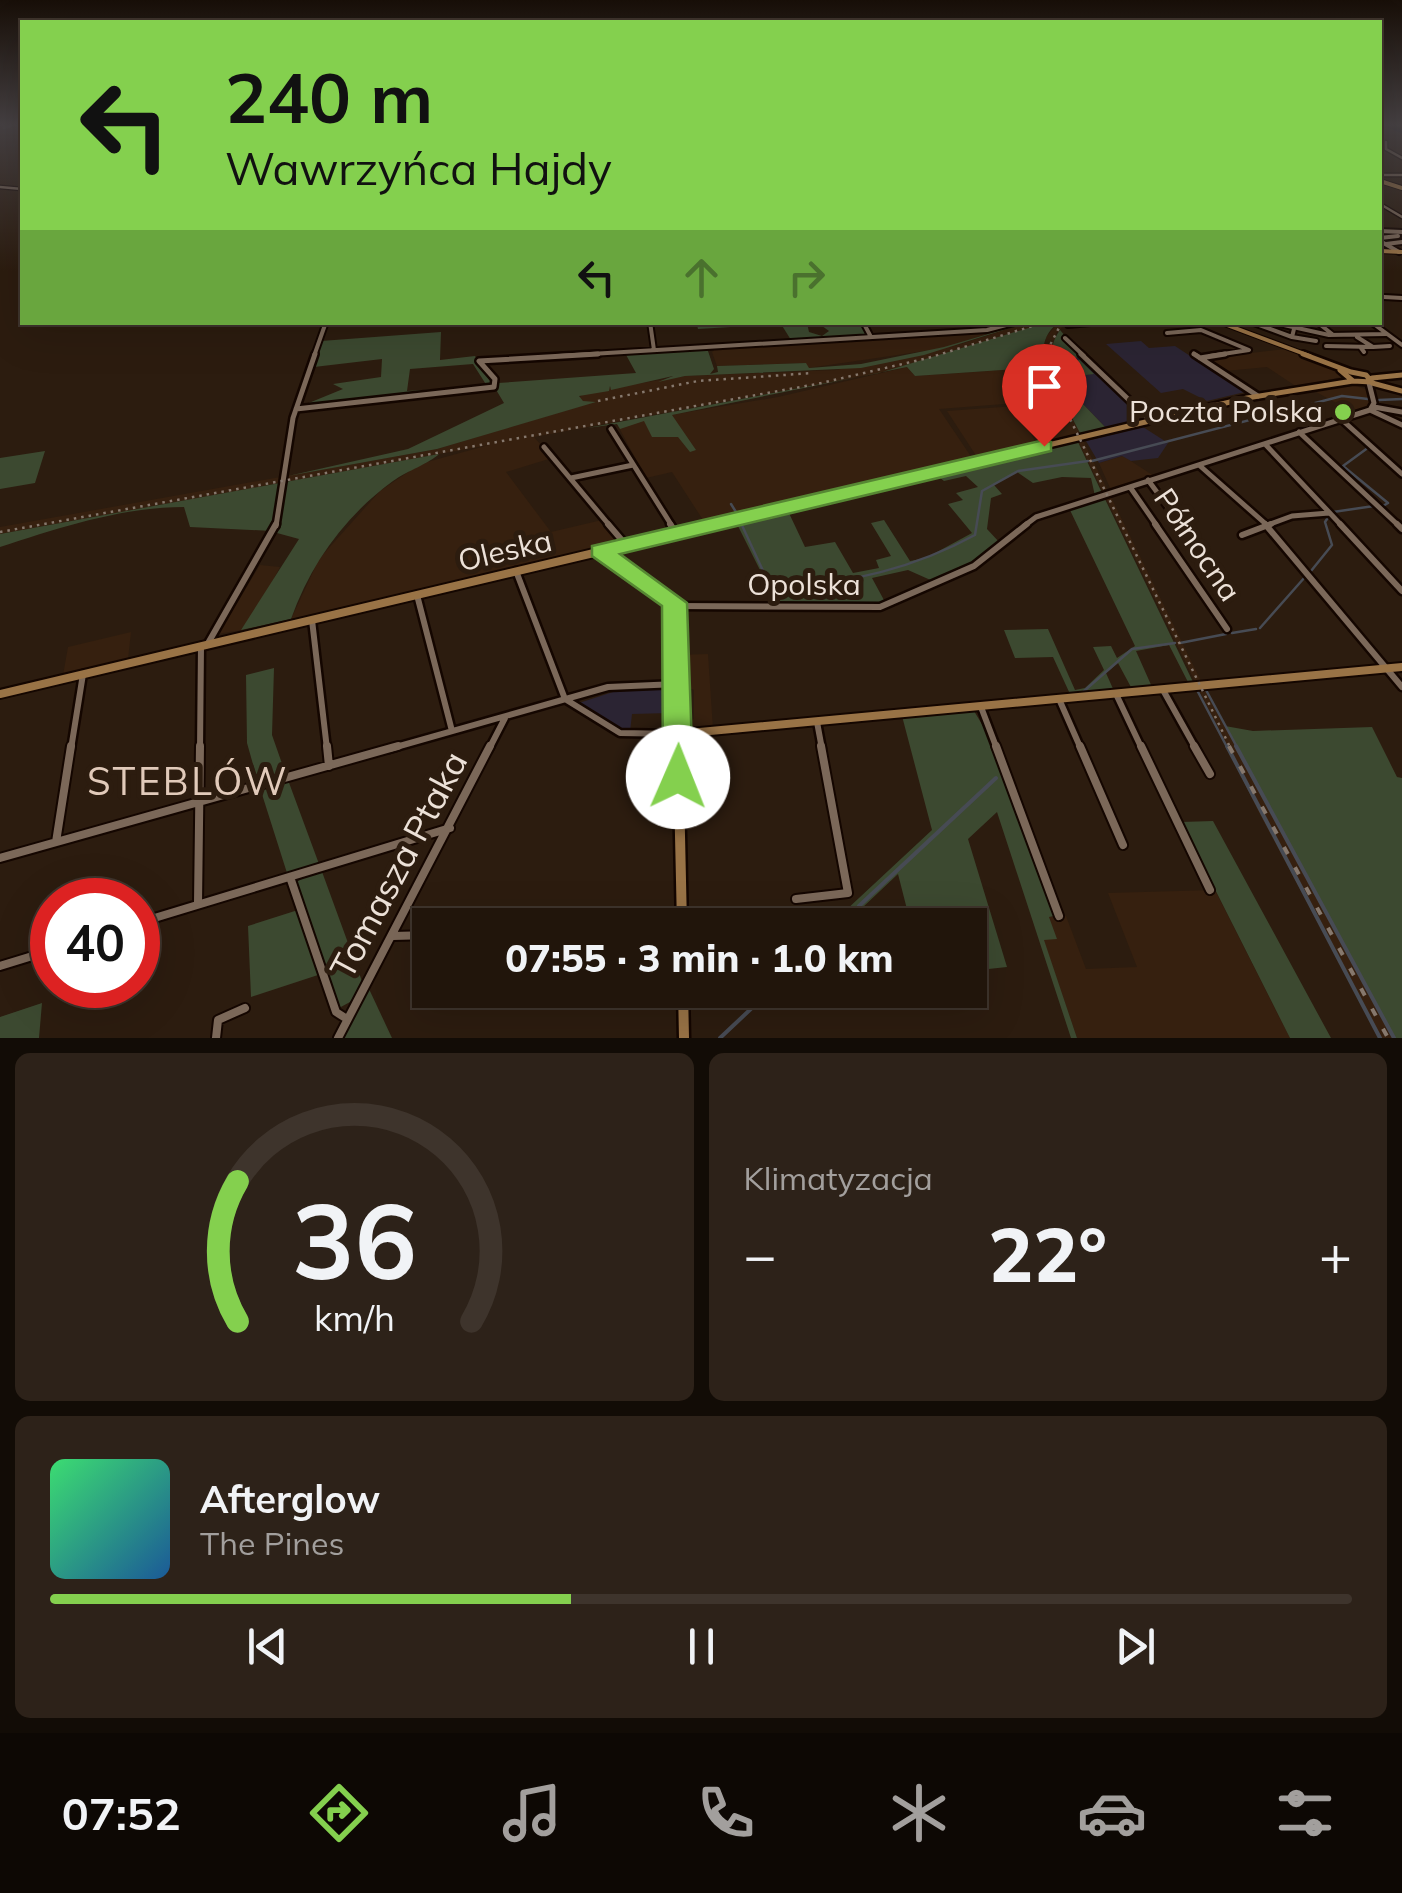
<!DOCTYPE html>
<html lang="pl">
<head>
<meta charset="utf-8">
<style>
	:root { --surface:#21150b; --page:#2d2219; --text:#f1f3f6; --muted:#a29f9d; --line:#3e342c; --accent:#84d04e }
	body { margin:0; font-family:Mulish,sans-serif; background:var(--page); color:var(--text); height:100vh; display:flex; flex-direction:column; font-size:38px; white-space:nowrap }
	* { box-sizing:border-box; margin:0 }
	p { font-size:32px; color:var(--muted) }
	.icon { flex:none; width:55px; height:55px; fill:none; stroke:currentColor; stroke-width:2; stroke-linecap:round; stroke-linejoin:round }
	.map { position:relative; height:1038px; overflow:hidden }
	.drawer { display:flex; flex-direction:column; gap:15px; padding:15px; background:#120c06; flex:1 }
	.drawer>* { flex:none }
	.top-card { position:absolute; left:20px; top:20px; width:1362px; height:305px; border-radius:0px; box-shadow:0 10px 40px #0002,0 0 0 2px var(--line); background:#84d04e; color:#111; overflow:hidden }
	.speed { position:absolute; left:30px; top:878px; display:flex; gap:20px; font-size:50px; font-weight:700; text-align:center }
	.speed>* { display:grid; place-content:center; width:130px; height:130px; border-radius:50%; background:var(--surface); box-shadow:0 10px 40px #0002,0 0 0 2px var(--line); line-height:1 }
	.speed .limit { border:15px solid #d22; background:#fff; color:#111 }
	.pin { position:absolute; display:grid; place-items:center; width:85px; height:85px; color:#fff; margin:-102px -42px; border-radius:50% 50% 50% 0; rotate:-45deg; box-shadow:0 0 10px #0007 }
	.pin .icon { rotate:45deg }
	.me { position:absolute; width:110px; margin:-55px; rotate:1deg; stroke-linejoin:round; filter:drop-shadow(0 0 8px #0008) }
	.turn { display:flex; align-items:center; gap:35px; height:210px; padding:0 40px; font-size:45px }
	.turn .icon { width:130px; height:130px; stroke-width:2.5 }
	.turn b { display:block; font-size:70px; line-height:85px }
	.lanes { display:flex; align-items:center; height:95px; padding:0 40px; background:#0003; justify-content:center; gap:50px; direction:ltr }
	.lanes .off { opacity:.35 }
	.big { font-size:75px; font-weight:800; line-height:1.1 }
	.drawer .card { flex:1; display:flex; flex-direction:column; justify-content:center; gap:15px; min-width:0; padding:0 35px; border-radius:15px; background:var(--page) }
	.drawer .dial { align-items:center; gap:0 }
	.dial svg { height:260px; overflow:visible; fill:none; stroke:var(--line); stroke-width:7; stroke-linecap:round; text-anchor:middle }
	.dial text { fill:var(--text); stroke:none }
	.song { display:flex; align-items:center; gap:30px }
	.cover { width:120px; height:120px; border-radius:15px; background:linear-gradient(135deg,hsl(140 70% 55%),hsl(210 70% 35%)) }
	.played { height:10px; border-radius:5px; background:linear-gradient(90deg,var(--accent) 40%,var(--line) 40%) }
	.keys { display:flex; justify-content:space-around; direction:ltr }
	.heat { display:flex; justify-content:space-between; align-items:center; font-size:55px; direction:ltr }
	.drawer .tiles { flex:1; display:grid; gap:15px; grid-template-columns:1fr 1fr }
	.card:last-child { grid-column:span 2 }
	.trip { position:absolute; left:412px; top:908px; width:575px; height:100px; border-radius:0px; background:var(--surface); box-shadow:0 10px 40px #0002,0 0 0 2px var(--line); font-weight:800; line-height:100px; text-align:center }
	.menu { display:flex; height:160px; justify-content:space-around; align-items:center; background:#0d0804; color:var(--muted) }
	.menu .icon { width:70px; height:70px }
	.menu .selected { color:var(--accent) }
	.menu b { font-size:45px; color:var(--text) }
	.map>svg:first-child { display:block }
</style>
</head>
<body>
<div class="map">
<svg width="1402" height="1038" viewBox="0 0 1402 1038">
	<rect width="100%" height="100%" fill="#2c1c0f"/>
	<path fill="#36200f" d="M1026,323H1048L879,373L534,437L552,458L506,472L551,532L602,520L618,539L610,545L291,619L319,559L380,491L420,464L489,445L0,534V527L437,449L587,404L579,398L585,392L685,376L836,370L945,348L808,368L805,363L717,366L712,352L718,347L990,333L948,348Z
		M1058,323H1067L1056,333L1052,369L1058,389L1201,681L1394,1038H1380L1259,813L1076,437L1043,444L1027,416L1021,402L1061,406L1047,376L1043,350L1046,337Z
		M1286,349L1341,370L1345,376L1297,387L1267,367L1225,371L1208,358Z
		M907,367L915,376L1018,369L1022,395L1012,396L1017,403L939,409L972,458L703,520L672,472L646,478L617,424L778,397Z
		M1344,382L1368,390L1372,403L1369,408L1346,416L1331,409L1340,405L1309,388Z
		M1016,406L1036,443L977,457L947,411Z
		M1123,456L1154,476L1111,490L1099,463Z
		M260,565L280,567L261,603L241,630L218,634Z
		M131,632L128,659L63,675L68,647Z
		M708,654L713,729L686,732L682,724L694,719V690L681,684L679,655Z
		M1215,890L1290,1038H1077L1043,939L1056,938L1049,917L1066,916L1086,969L1137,967L1108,893Z"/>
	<path fill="#2b2433" d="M1141,341L1149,348L1175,346L1245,392L1207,401L1183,389L1161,393L1106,344Z
		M1079,357L1138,411L1142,419L1106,428L1061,381V359Z
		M1143,427L1168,443L1158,458L1131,461L1122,456L1099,463L1086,441Z
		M670,688V713L632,714L630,732H623L579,703L619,690Z"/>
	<path fill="#3c4930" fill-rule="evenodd" d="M1048,322L1058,323C1030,344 1048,381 1061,406L1029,407L1024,399H1017L1015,395L1022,394L1017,369L915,376L907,367L672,415L696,450L690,452L678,437H652L644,421L620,429L617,424L587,428L879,373Z
		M652,323H807L809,332L822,336L829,331L818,323L861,324L868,336L791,340L781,324L698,329L697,325L653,327Z
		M1026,323L924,355L861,368L685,376L658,382L673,376L611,390L610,386L609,391L579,396L583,401L596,402L437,449L288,476L408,449L504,403L495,388L498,383L636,373L625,353L707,348L714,369L710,374L718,372L717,366L806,363L809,368L861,364L944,347Z
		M1060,330L1066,337L1062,338L1087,361L1079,357L1062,361L1080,360L1094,374L1076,376L1063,363L1061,381L1106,428L1080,433C1065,403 1037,361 1060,330Z
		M441,332L440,360L475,356L493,386L299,407L343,389L333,384L381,377L382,359L314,367L321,341ZM473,364L487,386L407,391L410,369Z
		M1078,442L1102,493L1095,496L1091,478L1062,477L1033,483L1017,472L994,485L1002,494L991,498L987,529L1000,543L968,567L935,582L908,570L872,578L885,602L875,606L769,605L766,582L737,524L788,511L805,547L835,542L853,573L879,568L876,560L891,556L871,523L884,520L910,561L926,558L972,533L948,504L963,500L956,493L978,487L966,476L944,481L938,476Z
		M45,451L35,483L0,489V458Z
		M439,454C430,463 407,471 393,481C345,516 311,563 291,619L241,630L299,539L277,533L285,482Z
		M280,483L272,531L190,527L184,507C122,507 58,528 0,547V534Z
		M1104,497L1193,682H1188L1169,645L1136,651L1152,687L1132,689L1118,663L1106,673L1114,691L1070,694L1053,657L1015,658L1004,630L1048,629L1075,690L1085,688L1104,670L1093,647L1111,646L1117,658L1135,646L1069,508Z
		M274,668L272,735L286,775L258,782L247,743L246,675Z
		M974,711L989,736L1054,916L1049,917L1057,939L1044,940L1077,1038H1071L997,812L968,839L1007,967L970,971V925H911L898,874L844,925H830L932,830L902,716Z
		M1225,726L1253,731L1372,727L1397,777L1402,778V1038H1394Z
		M288,780L319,864L287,873L260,788Z
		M1213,821L1331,1038H1290L1181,822Z
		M321,869L363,984L350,1002L339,1008L296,882Z
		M298,910L318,975L251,997L248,926Z
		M369,989L392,1038H344V1036Z
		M42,1003L39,1038H0V1017Z"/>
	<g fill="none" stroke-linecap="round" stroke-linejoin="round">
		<path stroke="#474b54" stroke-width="2.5" d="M4,128L10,126
			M1379,400L1402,399
			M1369,447L1343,466L1388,503L1383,506
			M1092,461L1342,396L1368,399
			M731,504L736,512
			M1333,512L1374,506
			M740,521L771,588C844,585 911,570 975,535L982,491L1018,471L1088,461
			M1311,571L1332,545L1325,522L1329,516
			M1260,628L1305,577
			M1232,633L1256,629
			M1180,643L1226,634
			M1197,690L1228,749
			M1206,690L1238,749
			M1084,691L1132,649L1175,643"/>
		<path stroke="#474b54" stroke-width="4" d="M1227,746L1380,1038
			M1236,746L1394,1038
			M859,906L996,778
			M839,925L852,913
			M720,1038L771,990"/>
		<path stroke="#000b1b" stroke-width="5" d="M1391,126L1402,131"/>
		<g stroke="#140600" stroke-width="5">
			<path id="street-far4" d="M1386,142V149L1402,158
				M1380,175H1402
				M0,187L22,189
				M1380,204L1402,217"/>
		</g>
		<g stroke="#140600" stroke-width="8">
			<path id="street-far3" d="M1380,231L1402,232
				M1380,238L1398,236
				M1380,241L1399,252
				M1386,244L1402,242
				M1384,297L1402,298
				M650,322L654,350
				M863,322L871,337
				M1251,322L1292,337L1294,329
				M1270,322L1329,335L1386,334
				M1317,322L1332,334
				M1371,322L1402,345
				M1068,325L1102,322
				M1167,333L1201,330L1249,350L1210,356
				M1292,337L1316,341
				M1065,338L1084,356
				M1326,346L1373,347L1357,337
				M1373,347L1390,346
				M1361,348L1364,352
				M1194,354L1198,356
				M314,356L326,322
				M558,356L987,330L1018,322"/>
		</g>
		<g stroke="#140600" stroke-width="10">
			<path id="street-far2" d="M1081,354L1151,421
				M1194,354L1258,396
				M1200,358L1225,354
				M1369,383L1374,403L1370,410
				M1374,407L1402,412
				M296,409L494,387L495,379L479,361L598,354
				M1370,410L1402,425
				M1341,419L1402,474
				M611,429L672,526
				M1299,432L1399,526
				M1265,444L1342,526
				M544,447L610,526
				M1199,465L1268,526
				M571,478L633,465
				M1148,480L1182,526
				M1130,487L1157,526
				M276,526L293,418L315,354
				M1024,526L1036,517L1370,410
				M1265,526L1292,516L1329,513"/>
		</g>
		<g stroke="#140600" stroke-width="11">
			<path id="street-far1" d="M608,524L626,545
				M670,524L676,533
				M1155,524L1227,629
				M1180,524L1195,544
				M1265,524L1402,687
				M1340,524L1402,591
				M1397,524L1402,529
				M1242,535L1271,524
				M516,571L565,699L620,733L678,734
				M417,595L452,731
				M676,606L880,607L974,566L1027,524
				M312,620L327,749
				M207,645L276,524
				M1163,690L1196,749
				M1116,694L1142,749
				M1059,699L1081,749
				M981,707L997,749
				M817,722L822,749
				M71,749L83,674
				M200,749L201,646
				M389,749L608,687L677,684
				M489,749L505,718"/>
		</g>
		<g stroke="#140600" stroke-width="12">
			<path id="street" d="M327,746L329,766
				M996,746L1059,916
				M1080,746L1123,845
				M1141,746L1210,890
				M1194,746L1210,774
				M56,842L71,746
				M0,858L398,746
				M290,877L336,1012L347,1019
				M796,899L848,893L821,746
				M198,903L200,746
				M138,923L450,828
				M393,936L430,935
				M0,966L52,950
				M216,1038L218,1020L245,1008
				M338,1038L490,746"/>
		</g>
		<g stroke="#140600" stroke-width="6">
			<path id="secondary-far3" d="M1380,181L1402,188
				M1380,251L1402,252
				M1219,322L1310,356"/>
		</g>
		<g stroke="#140600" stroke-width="10">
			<path id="secondary-far2" d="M1303,354L1351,372
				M1340,370L1353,381L1372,382
				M1351,372L1366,375L1372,382
				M1372,378L1402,375
				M1372,383L1402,391
				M706,526L1247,398L1353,381"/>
		</g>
		<g stroke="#140600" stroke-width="12">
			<path id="secondary-far1" d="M601,551L675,606L678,749
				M0,694L716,524
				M678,734L1402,667"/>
		</g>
		<g stroke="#140600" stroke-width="15">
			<path id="secondary" d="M678,746L682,925
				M683,990L684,1038"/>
		</g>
		<use href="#street-far4" stroke="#7b6859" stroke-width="2.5"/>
		<use href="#street-far3" stroke="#7b6859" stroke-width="4"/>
		<use href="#street-far2" stroke="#7b6859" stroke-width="5"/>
		<use href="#street-far1" stroke="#7b6859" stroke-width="6"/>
		<use href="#street" stroke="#7b6859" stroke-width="8"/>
		<use href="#secondary-far3" stroke="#997346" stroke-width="4"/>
		<use href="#secondary-far2" stroke="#997346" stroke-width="5"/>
		<use href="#secondary-far1" stroke="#997346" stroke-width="8"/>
		<use href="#secondary" stroke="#997346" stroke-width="10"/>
		<path stroke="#86786d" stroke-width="2.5" stroke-dasharray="2.5 5" stroke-linecap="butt" d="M1062,322L1048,349L1054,386L1231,749
			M598,401L698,381L813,373
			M0,532L817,384L928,358L1046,322"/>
		<path stroke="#86786d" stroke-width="4" stroke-dasharray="8 15" stroke-linecap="butt" d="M1229,746L1388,1038"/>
	</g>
	<linearGradient id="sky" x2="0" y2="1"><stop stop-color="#180f08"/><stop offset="0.46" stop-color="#454042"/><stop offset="1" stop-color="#454042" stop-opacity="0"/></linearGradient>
	<rect width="1402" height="271" fill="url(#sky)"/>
	<path fill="#84d04e" stroke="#568733" stroke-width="2.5" d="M1044,440L1051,442V451L620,554L687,603L693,777L689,786L678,789L667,786L663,777L662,606L592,556V546Z"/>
	<circle fill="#84d04e" stroke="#2c1c0f" stroke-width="4" cx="1343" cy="412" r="10"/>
	<g text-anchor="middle" stroke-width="10" stroke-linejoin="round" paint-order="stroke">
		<g font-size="30" fill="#ece1d8" stroke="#2c1c0f" text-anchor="end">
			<text x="1323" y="422">Poczta Polska</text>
		</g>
		<g font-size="30" fill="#ece1d8" stroke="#2c1c0f">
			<text transform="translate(1197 545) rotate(56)" y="10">Północna</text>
			<text transform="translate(505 551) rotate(-13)" y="10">Oleska</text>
			<text x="804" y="595">Opolska</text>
		</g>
		<g font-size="35" fill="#ece1d8" stroke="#2c1c0f">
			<text transform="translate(399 865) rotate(-62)" y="12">Tomasza Ptaka</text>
		</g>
		<g font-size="38" letter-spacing="2.5" fill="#e1caba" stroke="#2c1c0f">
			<text x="188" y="795">STEBLÓW</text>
		</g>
	</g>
</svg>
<div class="speed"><div class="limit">40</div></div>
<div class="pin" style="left:1044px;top:446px;background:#d93025"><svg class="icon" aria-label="arrive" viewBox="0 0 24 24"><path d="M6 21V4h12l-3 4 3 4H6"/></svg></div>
<svg class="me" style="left:678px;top:777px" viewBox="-20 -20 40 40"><circle r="19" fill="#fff"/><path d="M0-13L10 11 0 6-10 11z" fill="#84d04e"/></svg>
<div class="trip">07:55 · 3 min · 1.0 km</div>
<div class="top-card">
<div class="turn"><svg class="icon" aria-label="left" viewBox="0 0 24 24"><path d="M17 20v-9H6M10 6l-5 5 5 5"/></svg><div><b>240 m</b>Wawrzyńca Hajdy</div></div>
<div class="lanes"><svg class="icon" aria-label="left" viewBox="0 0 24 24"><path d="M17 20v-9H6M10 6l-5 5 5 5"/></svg><svg class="icon off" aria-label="ahead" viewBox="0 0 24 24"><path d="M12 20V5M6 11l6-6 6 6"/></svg><svg class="icon off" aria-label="right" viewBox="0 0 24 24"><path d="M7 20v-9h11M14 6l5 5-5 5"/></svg></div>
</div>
</div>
<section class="drawer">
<div class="tiles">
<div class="card dial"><svg viewBox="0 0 100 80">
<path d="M14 69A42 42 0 1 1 86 69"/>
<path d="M14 69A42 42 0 0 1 14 26" stroke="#84d04e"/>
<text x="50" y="56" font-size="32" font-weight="700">36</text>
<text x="50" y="72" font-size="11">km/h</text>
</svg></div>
<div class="card"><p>Klimatyzacja</p>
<div class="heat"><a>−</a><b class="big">22°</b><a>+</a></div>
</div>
<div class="card">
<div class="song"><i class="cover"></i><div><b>Afterglow</b><p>The Pines</p></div></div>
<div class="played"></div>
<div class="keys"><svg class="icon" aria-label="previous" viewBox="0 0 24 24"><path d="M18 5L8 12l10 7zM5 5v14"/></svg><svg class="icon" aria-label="pause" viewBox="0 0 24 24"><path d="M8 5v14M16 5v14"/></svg><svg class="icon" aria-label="next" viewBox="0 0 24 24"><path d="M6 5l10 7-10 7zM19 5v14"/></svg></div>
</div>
</div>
</section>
<nav class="menu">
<b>07:52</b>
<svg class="icon selected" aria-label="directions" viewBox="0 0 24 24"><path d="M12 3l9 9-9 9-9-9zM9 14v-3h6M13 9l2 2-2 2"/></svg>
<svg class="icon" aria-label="music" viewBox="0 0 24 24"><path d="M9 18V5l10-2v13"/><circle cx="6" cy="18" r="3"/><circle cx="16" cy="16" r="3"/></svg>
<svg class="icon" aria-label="phone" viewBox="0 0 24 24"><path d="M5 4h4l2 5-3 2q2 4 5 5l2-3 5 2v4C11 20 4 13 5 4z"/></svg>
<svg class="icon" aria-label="climate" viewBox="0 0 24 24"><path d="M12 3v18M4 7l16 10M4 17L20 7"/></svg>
<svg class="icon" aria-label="car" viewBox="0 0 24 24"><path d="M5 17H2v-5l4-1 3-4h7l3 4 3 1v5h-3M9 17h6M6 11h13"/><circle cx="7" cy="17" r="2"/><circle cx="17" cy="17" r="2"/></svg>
<svg class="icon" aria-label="filters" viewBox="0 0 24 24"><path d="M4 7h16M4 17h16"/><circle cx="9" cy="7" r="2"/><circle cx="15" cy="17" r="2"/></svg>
</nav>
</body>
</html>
